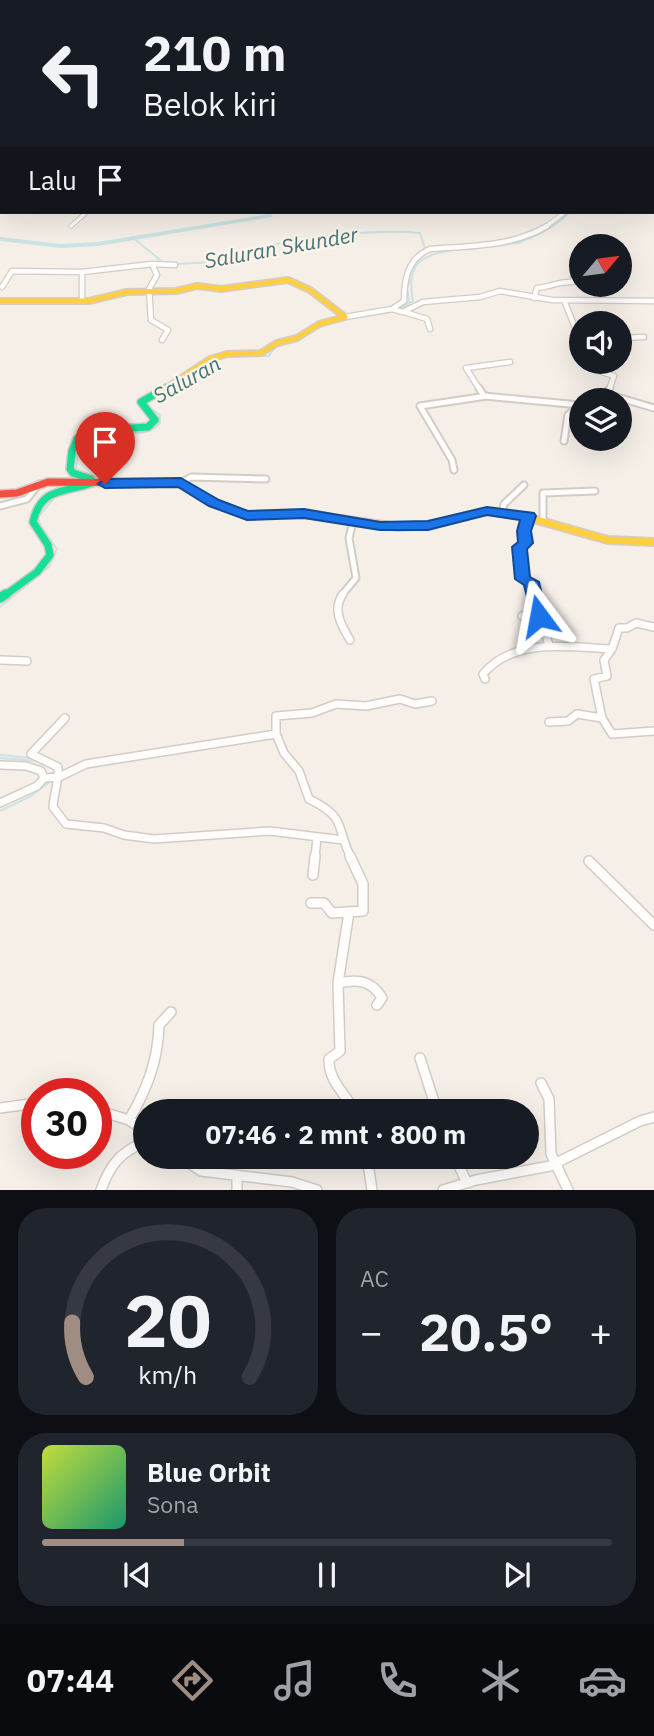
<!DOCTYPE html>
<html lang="id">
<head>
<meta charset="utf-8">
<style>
	:root { --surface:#171b24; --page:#20242c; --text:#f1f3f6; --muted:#9ea1a6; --line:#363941; --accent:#9f8c82 }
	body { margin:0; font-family:"IBM Plex Sans",sans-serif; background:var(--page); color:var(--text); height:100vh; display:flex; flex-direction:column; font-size:26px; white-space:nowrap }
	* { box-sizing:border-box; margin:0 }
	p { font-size:23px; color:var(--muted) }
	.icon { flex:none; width:38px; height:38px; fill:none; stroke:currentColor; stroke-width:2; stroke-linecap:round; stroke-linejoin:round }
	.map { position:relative; height:1190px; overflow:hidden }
	.panel { display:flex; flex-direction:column; gap:18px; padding:18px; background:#0d0f14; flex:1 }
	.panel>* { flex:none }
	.hud { position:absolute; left:0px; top:0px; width:654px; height:214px; box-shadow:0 7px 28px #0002; background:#171b24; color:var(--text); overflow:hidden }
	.needle { width:46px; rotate:61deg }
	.tools { position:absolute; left:569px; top:234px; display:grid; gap:14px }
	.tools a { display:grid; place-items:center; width:63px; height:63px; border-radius:50%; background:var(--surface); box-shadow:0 7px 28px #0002; font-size:35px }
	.speed { position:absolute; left:21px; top:1078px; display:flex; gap:14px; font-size:35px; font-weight:700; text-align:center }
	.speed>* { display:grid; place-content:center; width:91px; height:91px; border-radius:50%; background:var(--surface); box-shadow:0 7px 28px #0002; line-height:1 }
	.speed .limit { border:10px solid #d22; background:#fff; color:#111 }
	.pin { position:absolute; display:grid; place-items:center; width:60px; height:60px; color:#fff; margin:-72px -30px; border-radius:50% 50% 50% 0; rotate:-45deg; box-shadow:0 0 7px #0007 }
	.pin .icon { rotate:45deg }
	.me { position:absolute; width:77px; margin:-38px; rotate:347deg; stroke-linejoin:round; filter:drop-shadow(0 0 5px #0008) }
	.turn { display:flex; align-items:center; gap:24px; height:147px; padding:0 28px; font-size:32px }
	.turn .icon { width:91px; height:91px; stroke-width:2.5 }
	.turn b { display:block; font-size:49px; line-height:60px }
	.then { display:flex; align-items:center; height:66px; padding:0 28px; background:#0003; gap:14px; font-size:26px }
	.big { font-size:52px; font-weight:700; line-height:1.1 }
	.panel .card { flex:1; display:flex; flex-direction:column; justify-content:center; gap:10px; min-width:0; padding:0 24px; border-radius:28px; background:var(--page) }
	.panel .dial { align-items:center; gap:0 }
	.dial svg { height:182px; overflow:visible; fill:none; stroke:var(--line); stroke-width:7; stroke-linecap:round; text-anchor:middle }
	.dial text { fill:var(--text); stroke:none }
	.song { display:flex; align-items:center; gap:21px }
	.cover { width:84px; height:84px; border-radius:10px; background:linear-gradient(135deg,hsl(70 70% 55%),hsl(160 70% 35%)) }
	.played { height:7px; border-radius:4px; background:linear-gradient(90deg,var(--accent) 25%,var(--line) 25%) }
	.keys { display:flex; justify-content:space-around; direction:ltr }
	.heat { display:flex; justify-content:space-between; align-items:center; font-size:38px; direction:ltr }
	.panel .tiles { flex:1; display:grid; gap:18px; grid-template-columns:1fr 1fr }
	.card:last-child { grid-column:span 2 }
	.trip { position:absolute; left:133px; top:1099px; width:406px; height:70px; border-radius:35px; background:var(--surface); box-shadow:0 7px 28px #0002; font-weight:700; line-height:70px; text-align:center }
	.menu { display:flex; height:112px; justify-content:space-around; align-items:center; background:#090b0e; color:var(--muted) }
	.menu .icon { width:49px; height:49px }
	.menu .selected { color:var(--accent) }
	.menu b { font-size:32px; color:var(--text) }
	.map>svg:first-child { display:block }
</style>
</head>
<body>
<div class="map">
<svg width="654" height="1190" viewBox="0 0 654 1190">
	<rect width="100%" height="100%" fill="#f5efe8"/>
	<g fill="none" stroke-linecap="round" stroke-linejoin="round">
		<path stroke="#cce2e3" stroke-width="2" d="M623,1L639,0
			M132,237L164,263
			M499,245L519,243L555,224
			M491,246C523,244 547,234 570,212
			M176,264C198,262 224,264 246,256C252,254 258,248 265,247C304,236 379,229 420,233L426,251
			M396,309L409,302L407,288L410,280
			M401,309L413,301C406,264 419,255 454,250
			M353,318L396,311
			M286,343L301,338L324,325
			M240,356H269L275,347
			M206,364L220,358
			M173,386L183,379
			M166,391L182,384L187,377
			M118,432C134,434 148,436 160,423V415L150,408
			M125,432L147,431L157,423
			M76,469L90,475
			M76,471L78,448L83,440
			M91,476L99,477L97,481
			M81,490L95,486
			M40,508L51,497
			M0,607L49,567L57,549L40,525L38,517L56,496
			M0,755L30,758
			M0,758L37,761
			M0,811L31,796L52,780"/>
		<path fill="#cce2e3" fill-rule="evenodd" d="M270,214L273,216L272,217L98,246L61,248L0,241V237L61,244L98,242Z"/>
		<g stroke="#d3ccc6" stroke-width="4.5">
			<path id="street-far5" d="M134,0L137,2
				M153,0H166
				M408,0L410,2
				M448,0L452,2
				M27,2L30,0
				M116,2L124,0
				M612,2L623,0
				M2,49V53"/>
		</g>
		<g stroke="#d3ccc6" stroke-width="5">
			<path id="street-far4" d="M71,226L87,212
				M544,228L565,212"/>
		</g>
		<g stroke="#d3ccc6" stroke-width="7">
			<path id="street-far3" d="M152,264L157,275L149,289L151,320L168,330L162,340
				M2,287L12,271L82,272
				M534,298L537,288C551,287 558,281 573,282V277
				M564,300L581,343
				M82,301V272L152,264L175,265
				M392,309L404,301C404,279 408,258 430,249C470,246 511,247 547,226
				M404,312L427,319L430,329
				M345,317L392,309L403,312L423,302L480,297L500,291L552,300L654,301
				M620,338L644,337
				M597,362L599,371L614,376L609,390
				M480,390L466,368L510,362"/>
		</g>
		<g stroke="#d3ccc6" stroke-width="9">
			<path id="street-far2" d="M479,388L484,396L580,405
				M607,394L654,408
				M597,401L610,388
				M564,441L568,415L579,405
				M454,470L452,460L420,406L487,396
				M181,483L191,477L266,479
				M0,506L27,499L39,484
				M502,512L504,504L524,485
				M528,516L524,531L525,543L520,547L522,579L531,582L535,596
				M543,521V493L595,491
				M341,596L356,578L349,538L353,522"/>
		</g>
		<g stroke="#d3ccc6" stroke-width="10">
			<path id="street-far1" d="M343,594C332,609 341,625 350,640
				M522,616H540L534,594
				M540,616L549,645
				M0,660L27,661
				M485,679L483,674C514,637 569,647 612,649L619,628H627L636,623L654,627
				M65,718L31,754L58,767C59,781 54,793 53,807L66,824L104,828L124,835L154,839L270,831L343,840
				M602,718L612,734L654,731
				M549,722L568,721L577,714L602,718L594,679L607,676L604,660L612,649
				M276,734L284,753L299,771L309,799C347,818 335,824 351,858
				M0,765L26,766L41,771L44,778L37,786L0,803
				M44,778L59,777L86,764L276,734V716L312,713L336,704L366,706L400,699L415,704L432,701
				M315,858L317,837"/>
		</g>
		<g stroke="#d3ccc6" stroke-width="12">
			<path id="street" d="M589,861L654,925
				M313,875L315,856
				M311,903H324L332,913L363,911V884L350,856
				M349,912L338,983L340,1051L329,1059C328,1080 345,1094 355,1111
				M338,983C357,979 372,980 382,998L377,1005
				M420,1058L437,1111
				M541,1083L549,1099L551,1154L568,1190
				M0,1108L37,1103
				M96,1110L129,1120L145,1131
				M129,1120C147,1089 158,1061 159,1025L171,1012
				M180,1157L201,1171L292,1182L317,1190
				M367,1157L372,1190
				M455,1157L467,1183
				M237,1175V1190
				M101,1190C110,1165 120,1152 145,1142
				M443,1190L476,1180L550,1166L640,1121L654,1117"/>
		</g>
		<g stroke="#d4ccc5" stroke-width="8">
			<path id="fast-far2" d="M163,390L166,388"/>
		</g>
		<g stroke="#d4ccc5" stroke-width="10">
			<path id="fast-far1" d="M4,596L37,572L50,555L48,545L33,522C41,487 64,493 92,483L91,479L73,473L70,469L72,451L77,439L100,430L148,427L155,420L141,402L166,388"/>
		</g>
		<g stroke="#d4ccc5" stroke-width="12">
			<path id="fast" d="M0,598L6,594"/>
		</g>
		<g stroke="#d4ccc5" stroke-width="5">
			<path id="slow-far2" d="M517,0L520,2
				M236,2L238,0"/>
		</g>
		<g stroke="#d4ccc5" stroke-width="8">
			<path id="slow-far1" d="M0,301H89L127,292L176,291L197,286L221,289L288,280L310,290L345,317L319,324L297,338L277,343L261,353L227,354L210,359L166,388"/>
		</g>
		<g stroke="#d4ccc5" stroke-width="10">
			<path id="slow" d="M519,515L608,540L654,542"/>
		</g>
		<g stroke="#d4ccc5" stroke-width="10">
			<path id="jam" d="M0,494L17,493L48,482L181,483L214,503L246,515L304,514L398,527L428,525L487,511L519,515"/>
		</g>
		<use href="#street-far5" stroke="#fefdfc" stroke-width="2.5"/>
		<use href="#street-far4" stroke="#fefdfc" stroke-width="3.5"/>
		<use href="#street-far3" stroke="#fefdfc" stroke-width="4.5"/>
		<use href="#street-far2" stroke="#fefdfc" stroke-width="5"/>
		<use href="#street-far1" stroke="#fefdfc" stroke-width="7"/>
		<use href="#street" stroke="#fefdfc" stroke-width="9"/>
		<use href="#fast-far2" stroke="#16e098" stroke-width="5"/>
		<use href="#fast-far1" stroke="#16e098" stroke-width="7"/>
		<use href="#fast" stroke="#16e098" stroke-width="9"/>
		<use href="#slow-far2" stroke="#ffcf43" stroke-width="3.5"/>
		<use href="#slow-far1" stroke="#ffcf43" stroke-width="5"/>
		<use href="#slow" stroke="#ffcf43" stroke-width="7"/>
		<use href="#jam" stroke="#f24e42" stroke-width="7"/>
	</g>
	<path fill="#1a73e8" stroke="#114b97" stroke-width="2" d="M181,478L219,500L248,511L304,509L380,522L428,521L487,507L534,513L536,516L531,531L533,543L527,549L530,577L539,582L547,616L539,622L533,620L524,585L515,579L512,547L518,542L517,531L520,520L487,515L428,530H380L304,518L247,520L209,506L178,487L105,488L98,484L105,479Z"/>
	<g text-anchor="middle" stroke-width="5" stroke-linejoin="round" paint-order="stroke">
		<g font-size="21" font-style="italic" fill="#44747b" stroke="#fdf4e9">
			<text transform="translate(281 248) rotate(-10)" y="7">Saluran Skunder</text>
			<text transform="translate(187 380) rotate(-29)" y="7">Saluran</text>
		</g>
	</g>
</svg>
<div class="tools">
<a><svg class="needle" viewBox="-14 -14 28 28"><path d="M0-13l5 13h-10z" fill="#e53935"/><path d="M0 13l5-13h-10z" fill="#9ea1a6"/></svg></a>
<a><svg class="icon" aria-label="sound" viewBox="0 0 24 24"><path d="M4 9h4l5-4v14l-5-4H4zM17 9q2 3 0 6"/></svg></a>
<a><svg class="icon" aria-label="layers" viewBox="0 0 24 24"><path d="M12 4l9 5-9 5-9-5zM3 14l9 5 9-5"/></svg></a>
</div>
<div class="speed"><div class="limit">30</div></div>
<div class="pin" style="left:105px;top:484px;background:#d93025"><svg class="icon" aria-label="arrive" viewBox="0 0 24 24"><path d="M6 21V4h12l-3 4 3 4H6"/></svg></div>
<svg class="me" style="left:539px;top:616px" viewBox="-20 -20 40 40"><path d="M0-17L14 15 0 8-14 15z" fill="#1a73e8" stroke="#fff" stroke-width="4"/></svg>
<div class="trip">07:46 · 2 mnt · 800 m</div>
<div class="hud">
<div class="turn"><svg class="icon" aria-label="left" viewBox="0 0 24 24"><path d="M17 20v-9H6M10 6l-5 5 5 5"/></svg><div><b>210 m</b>Belok kiri</div></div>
<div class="then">Lalu<svg class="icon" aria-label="arrive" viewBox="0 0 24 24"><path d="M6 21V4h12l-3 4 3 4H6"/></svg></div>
</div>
</div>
<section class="panel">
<div class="tiles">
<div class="card dial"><svg viewBox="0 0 100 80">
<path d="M14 69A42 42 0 1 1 86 69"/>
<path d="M14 69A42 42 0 0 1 8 45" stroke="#9f8c82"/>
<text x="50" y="56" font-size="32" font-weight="700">20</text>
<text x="50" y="72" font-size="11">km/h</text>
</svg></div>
<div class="card"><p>AC</p>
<div class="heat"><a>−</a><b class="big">20.5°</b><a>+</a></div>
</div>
<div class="card">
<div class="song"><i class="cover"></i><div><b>Blue Orbit</b><p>Sona</p></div></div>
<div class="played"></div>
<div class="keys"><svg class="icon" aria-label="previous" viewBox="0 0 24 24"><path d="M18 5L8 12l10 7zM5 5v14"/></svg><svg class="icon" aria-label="pause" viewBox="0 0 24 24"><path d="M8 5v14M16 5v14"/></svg><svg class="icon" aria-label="next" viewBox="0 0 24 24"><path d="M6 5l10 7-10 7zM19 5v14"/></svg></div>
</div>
</div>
</section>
<nav class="menu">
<b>07:44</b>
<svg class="icon selected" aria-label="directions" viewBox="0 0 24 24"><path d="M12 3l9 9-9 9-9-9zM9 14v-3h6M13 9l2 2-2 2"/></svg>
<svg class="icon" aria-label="music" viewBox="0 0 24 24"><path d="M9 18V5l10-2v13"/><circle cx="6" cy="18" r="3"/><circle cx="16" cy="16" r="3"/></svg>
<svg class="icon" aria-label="phone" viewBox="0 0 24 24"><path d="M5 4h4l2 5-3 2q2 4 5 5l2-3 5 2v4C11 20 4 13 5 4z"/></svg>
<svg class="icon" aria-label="climate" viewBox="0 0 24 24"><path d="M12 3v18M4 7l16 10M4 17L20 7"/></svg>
<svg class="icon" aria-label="car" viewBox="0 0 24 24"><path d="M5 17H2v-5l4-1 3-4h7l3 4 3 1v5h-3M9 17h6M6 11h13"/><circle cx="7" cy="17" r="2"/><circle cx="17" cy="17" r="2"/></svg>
</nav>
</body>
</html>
